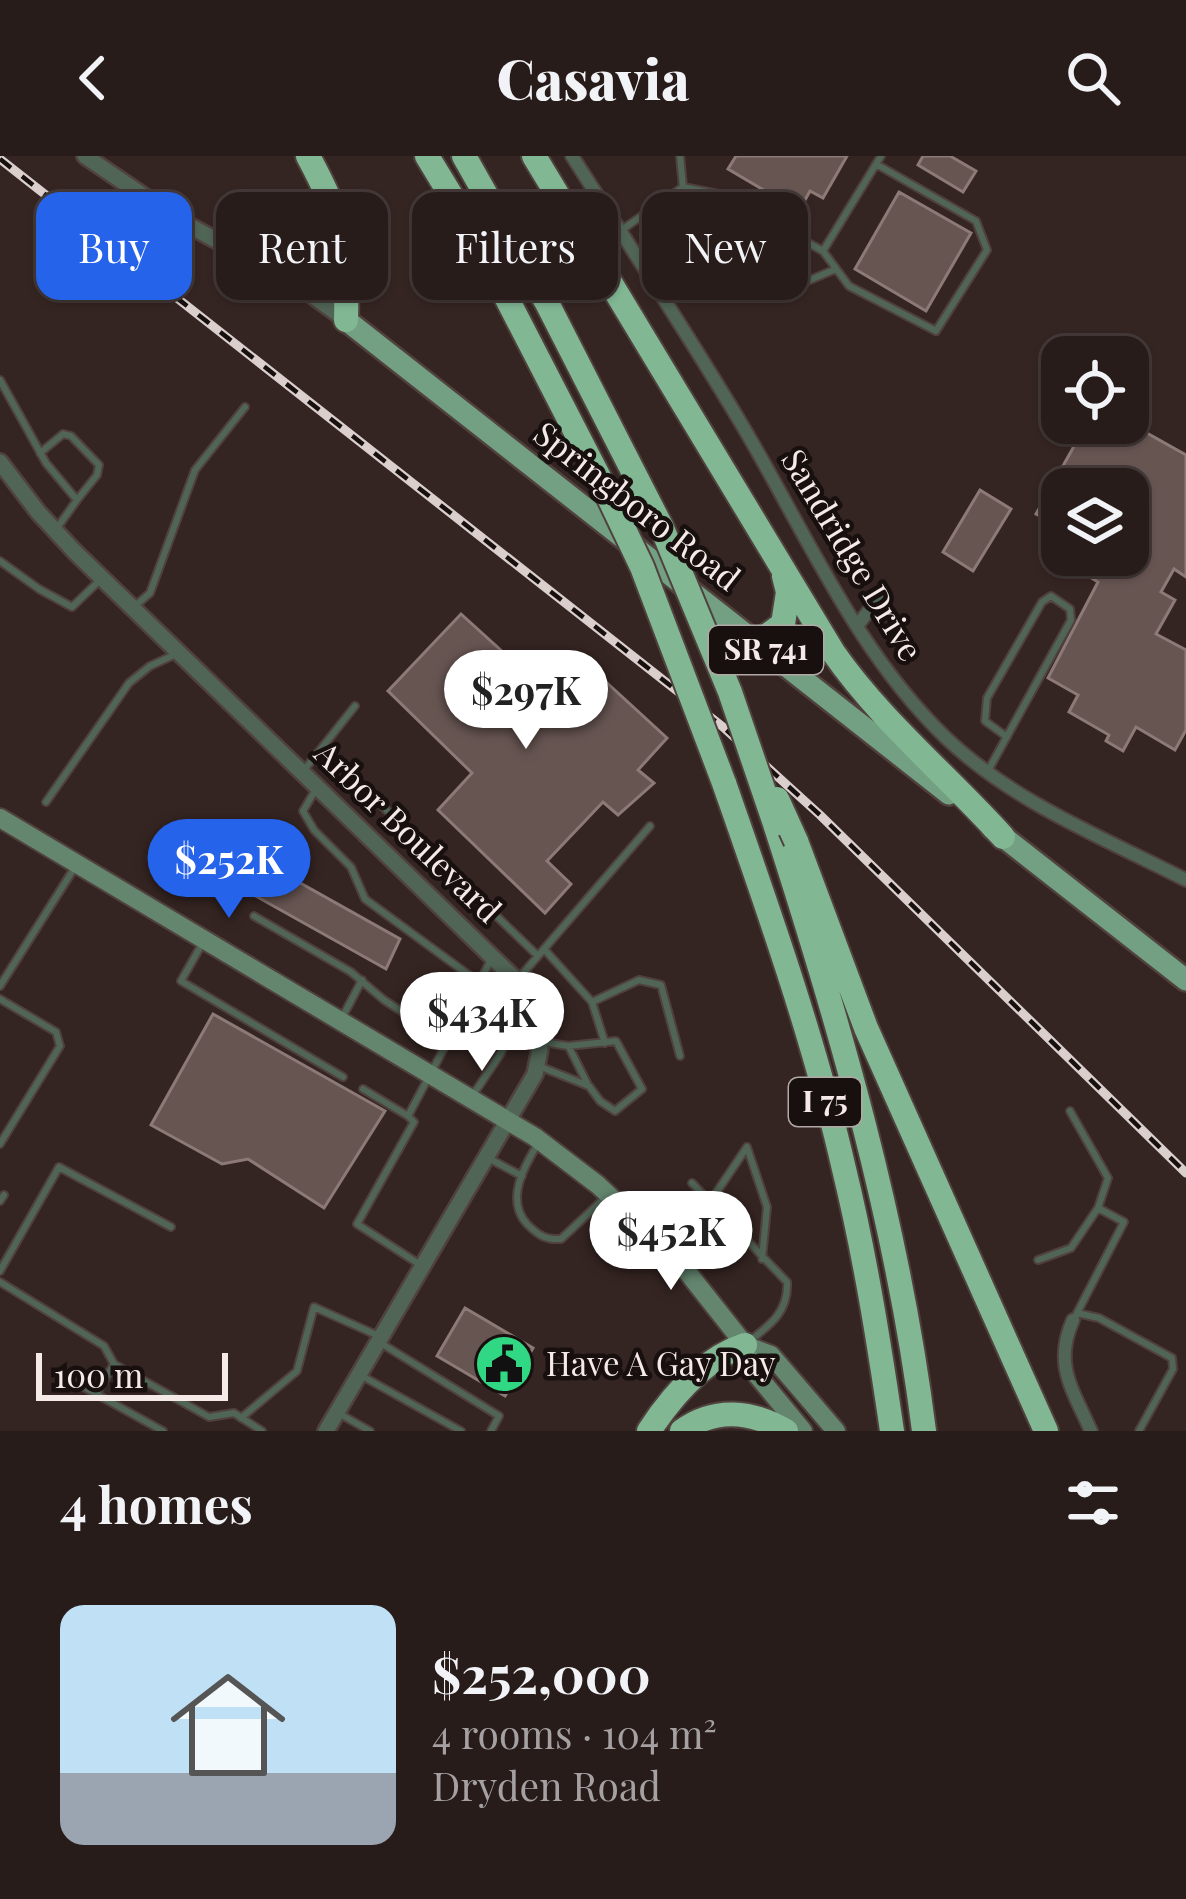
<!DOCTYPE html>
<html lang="en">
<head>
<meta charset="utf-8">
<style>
	body { margin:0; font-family:"Playfair Display",serif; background:#302523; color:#f1f3f6; height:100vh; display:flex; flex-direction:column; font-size:45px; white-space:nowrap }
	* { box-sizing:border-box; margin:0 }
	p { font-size:39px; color:#a5a1a2 }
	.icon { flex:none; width:66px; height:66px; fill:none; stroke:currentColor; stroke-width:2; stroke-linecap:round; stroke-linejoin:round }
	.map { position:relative; height:1275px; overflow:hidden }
	.panel { display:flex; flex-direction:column; background:#281c1a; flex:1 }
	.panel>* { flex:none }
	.guide { position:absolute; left:36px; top:36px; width:1116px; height:108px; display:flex; gap:24px }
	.fabs { position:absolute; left:1041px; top:180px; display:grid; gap:24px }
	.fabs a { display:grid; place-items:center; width:108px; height:108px; border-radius:24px; background:#281c1a; box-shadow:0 3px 9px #0004,0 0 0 3px #443a39; font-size:60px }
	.scale { position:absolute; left:36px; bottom:30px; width:192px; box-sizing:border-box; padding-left:12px; border:6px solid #f5eae8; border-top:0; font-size:33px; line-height:42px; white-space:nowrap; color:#f5eae8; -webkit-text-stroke:9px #17100f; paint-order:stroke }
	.price { position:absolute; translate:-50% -102px; padding:0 27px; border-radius:42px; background:#fff; color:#222; font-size:39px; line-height:78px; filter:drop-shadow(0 3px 6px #0008) }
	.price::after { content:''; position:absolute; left:50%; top:72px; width:36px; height:27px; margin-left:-18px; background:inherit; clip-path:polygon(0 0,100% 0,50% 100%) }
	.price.selected { background:#2563eb; color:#fff }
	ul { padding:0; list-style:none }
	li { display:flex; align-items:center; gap:36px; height:300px; padding:0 60px }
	li span { display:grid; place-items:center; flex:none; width:336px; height:240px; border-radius:24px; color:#555 }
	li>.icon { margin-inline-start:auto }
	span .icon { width:144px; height:144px; fill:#fffc; stroke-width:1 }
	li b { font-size:51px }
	h2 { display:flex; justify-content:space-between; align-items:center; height:144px; padding:0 60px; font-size:51px }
	.pill { padding:0 42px; border-radius:24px; background:#281c1a; box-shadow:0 3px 9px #0004,0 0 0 3px #443a39; font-size:42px; line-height:108px }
	.pill.selected { background:#2563eb; color:#fff }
	header { display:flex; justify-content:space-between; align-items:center; height:156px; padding:0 60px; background:#281c1a; font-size:54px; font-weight:800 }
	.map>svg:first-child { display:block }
	.building { fill:#675552; stroke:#8d7a76; stroke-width:3 }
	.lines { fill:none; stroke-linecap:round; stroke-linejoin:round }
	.service-casing { stroke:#50413e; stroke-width:10 }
	.minor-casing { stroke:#50413e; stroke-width:16 }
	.tertiary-casing { stroke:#50413e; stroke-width:20 }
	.secondary-casing { stroke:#50413e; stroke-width:22 }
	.primary-casing { stroke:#50413e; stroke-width:26 }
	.motorway-casing { stroke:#50413e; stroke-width:28 }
	.service { stroke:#506556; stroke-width:6 }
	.minor { stroke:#506556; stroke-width:12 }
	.tertiary { stroke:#506556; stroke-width:15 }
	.secondary { stroke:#64866f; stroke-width:18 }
	.primary { stroke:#73a082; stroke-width:21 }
	.motorway { stroke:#81b793; stroke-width:24 }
	.rail-casing { stroke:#dacfcd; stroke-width:9 }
	.rail { stroke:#17100f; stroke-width:4.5; stroke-dasharray:14; stroke-linecap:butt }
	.motorway-bridge-casing { stroke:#50413e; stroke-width:28; stroke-linecap:butt }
	.motorway-bridge { stroke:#81b793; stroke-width:24 }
	.labels { text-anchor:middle; stroke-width:9; stroke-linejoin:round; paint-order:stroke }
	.shield { fill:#17100f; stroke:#b2a9a7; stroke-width:3 }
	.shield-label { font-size:30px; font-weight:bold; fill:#f5eae8 }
	.street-label { font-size:33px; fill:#f5eae8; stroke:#17100f }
	.poi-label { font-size:33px; fill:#f5eae8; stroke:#17100f; text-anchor:start }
</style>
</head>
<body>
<header><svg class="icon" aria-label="back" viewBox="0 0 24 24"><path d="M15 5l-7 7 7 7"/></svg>Casavia<svg class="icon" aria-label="search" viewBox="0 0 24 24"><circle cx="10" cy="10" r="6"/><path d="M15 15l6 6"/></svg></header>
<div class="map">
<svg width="1186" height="1275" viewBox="0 0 1186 1275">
	<rect width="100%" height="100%" fill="#352522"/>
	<path class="building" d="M736 0H847L823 42 810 35 799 55 728 13Z
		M923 0H950L976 15 963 36 918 9Z
		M899 36 971 77 926 155 855 113Z
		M1087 267H1129L1186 299V421L1174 413 1161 436 1175 444 1156 478 1186 494V574L1175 594 1136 571 1123 595 1106 585 1109 579 1069 556 1078 539 1048 522 1098 426 1078 414 1087 399H1128V333H1062V373L1036 358Z
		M980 334 1011 353 973 415 943 396Z
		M461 458 547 536 581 503 667 582 638 614 654 627 618 659 603 646 547 705 571 728 545 757 438 654 472 617 388 535Z
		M270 710 400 783 386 813 252 738Z
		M213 858 385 955 324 1052 248 1003 222 1008 151 969Z
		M465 1152 533 1192 505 1240 437 1200Z"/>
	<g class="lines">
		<defs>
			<path id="service" d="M680 0 683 31
				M704 35 706 68 717 80 805 126 836 113
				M623 73 683 31 718 38 823 95 881 0
				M823 95 849 130 936 175 987 94 976 65 876 8
				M0 224 46 307 77 344 57 372
				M40 297 63 278 71 280 99 309 97 319 77 344
				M0 405 39 433 72 451 99 425
				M135 450 150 437 195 314 245 251
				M322 592 538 800
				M305 613 355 550
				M989 613 1071 464 1070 453 1051 440 1042 446 987 542 985 565 1007 581
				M316 633 303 655 314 674 351 711 365 743 477 825
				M46 646 129 527 150 510 174 499
				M254 760 351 816 384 844 447 885
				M202 788 181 825 343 921
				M544 793 592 846 605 887
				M519 822 650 670
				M0 830 75 711
				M0 843 56 876 60 890 0 988
				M592 846 639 824 661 829 680 900
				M343 860 362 824
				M569 891 587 927
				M541 911 589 930 600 945 615 955 642 933 616 885 568 890 544 886
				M363 933 408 960
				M471 942 501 897 515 866 530 855
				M1070 955 1108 1022 1098 1052
				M539 986C524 1010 505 1044 527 1068 538 1079 545 1084 561 1083L606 1041
				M488 1002 522 1020
				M692 1027 787 1126C789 1156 769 1170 747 1187
				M0 1045 4 1039
				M710 1046 747 991 767 1051 762 1103
				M1038 1104 1071 1092 1098 1052 1124 1066 1075 1161
				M419 1108 357 1068 414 966 408 960 491 804
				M0 1115 59 1011 171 1071
				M0 1126 104 1190 114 1208
				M1077 1157 1099 1162 1172 1202 1173 1213 1139 1275
				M379 1186 499 1260 491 1275
				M62 1219 163 1275
				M362 1220 461 1275
				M96 1238 114 1208 209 1261 234 1257 262 1275
				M340 1258 370 1275
				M241 1262 297 1215 314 1151 381 1181"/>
			<path id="minor" d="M572 0C629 89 688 178 742 269 805 375 855 494 945 581 1014 647 1102 681 1186 724
				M857 470 880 440
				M1073 1164C1053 1209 1073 1234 1091 1275"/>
			<path id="tertiary" d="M85 0 179 64 298 129 346 164
				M0 306 38 356 74 395 514 822 536 863 540 893 535 918 326 1275"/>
			<path id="secondary" d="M0 662 535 981 598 1029 677 1103 745 1189 752 1213 803 1275
				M745 1189 771 1199 836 1275"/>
			<path id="primary" d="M346 164 949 638
				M992 672 1186 824"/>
			<path id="motorway" d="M308 0C343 65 348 90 346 164
				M427 0 469 69 602 327
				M464 0 547 147 662 372
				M534 0 833 496C881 565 946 618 1003 681
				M263 107C303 113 329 125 343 78
				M757 487 783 468 788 436 784 420
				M724 627C768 753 814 882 844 1013 865 1099 879 1187 892 1275
				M775 668C839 866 898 1068 924 1275
				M796 685 866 872 1046 1275
				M649 1275C672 1240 705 1202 745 1189
				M682 1275C715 1251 752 1255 786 1275"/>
		</defs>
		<use href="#service" class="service-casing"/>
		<use href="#minor" class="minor-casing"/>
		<use href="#tertiary" class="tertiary-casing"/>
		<use href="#secondary" class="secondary-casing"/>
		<use href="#primary" class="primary-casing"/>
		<use href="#motorway" class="motorway-casing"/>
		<use href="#service" class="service"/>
		<use href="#minor" class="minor"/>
		<use href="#tertiary" class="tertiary"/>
		<use href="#secondary" class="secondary"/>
		<use href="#primary" class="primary"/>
		<use href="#motorway" class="motorway"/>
		<defs>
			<path id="rail" d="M0 3 723 571 820 659 1186 1017"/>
		</defs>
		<use href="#rail" class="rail-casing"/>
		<use href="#rail" class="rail"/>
		<defs>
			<path id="motorway-bridge" d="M602 327 642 411 724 627
				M662 372 730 536 775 668
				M777 643 796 685"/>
		</defs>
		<use href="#motorway-bridge" class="motorway-bridge-casing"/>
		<use href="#motorway-bridge" class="motorway-bridge"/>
	</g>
	<defs>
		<symbol id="civic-disc" viewBox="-11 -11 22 22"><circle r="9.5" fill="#30d883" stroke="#17100f"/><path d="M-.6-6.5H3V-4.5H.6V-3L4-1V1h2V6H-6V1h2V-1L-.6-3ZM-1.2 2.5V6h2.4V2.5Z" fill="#111"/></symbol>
	</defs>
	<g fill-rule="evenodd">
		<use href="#civic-disc" x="471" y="1175" width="66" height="66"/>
	</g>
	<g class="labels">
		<g class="shield">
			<rect x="709" y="470" width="114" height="48" rx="9"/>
			<rect x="789" y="922" width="72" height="48" rx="9"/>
		</g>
		<g class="shield-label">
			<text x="766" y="504">SR 741</text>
			<text x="825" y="956">I 75</text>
		</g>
		<g class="street-label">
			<text transform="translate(637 350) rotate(38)" y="12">Springboro Road</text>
			<text transform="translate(852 399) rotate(59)" y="12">Sandridge Drive</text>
			<text transform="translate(408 676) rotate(44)" y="12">Arbor Boulevard</text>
		</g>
		<g class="poi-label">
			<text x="546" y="1220">Have A Gay Day</text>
		</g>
	</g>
</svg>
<div class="fabs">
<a><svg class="icon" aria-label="locate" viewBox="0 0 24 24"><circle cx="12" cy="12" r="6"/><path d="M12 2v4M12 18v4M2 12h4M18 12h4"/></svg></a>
<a><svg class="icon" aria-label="layers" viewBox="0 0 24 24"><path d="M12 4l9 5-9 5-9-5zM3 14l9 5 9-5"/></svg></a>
</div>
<div class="scale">100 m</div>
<b class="price" style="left:526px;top:596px">$297K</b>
<b class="price selected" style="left:229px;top:765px">$252K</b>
<b class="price" style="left:482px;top:918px">$434K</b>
<b class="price" style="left:671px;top:1137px">$452K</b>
<div class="guide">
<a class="pill selected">Buy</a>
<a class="pill">Rent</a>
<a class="pill">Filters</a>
<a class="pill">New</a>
</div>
</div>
<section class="panel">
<h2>4 homes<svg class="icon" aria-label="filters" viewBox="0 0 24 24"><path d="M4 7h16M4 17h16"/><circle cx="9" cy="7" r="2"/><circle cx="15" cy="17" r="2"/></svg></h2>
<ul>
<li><span style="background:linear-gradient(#bfe0f5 70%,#9aa5b1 0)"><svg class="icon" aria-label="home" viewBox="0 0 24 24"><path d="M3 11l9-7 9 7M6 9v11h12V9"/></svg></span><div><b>$252,000</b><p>4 rooms · 104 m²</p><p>Dryden Road</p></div></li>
</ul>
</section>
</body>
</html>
